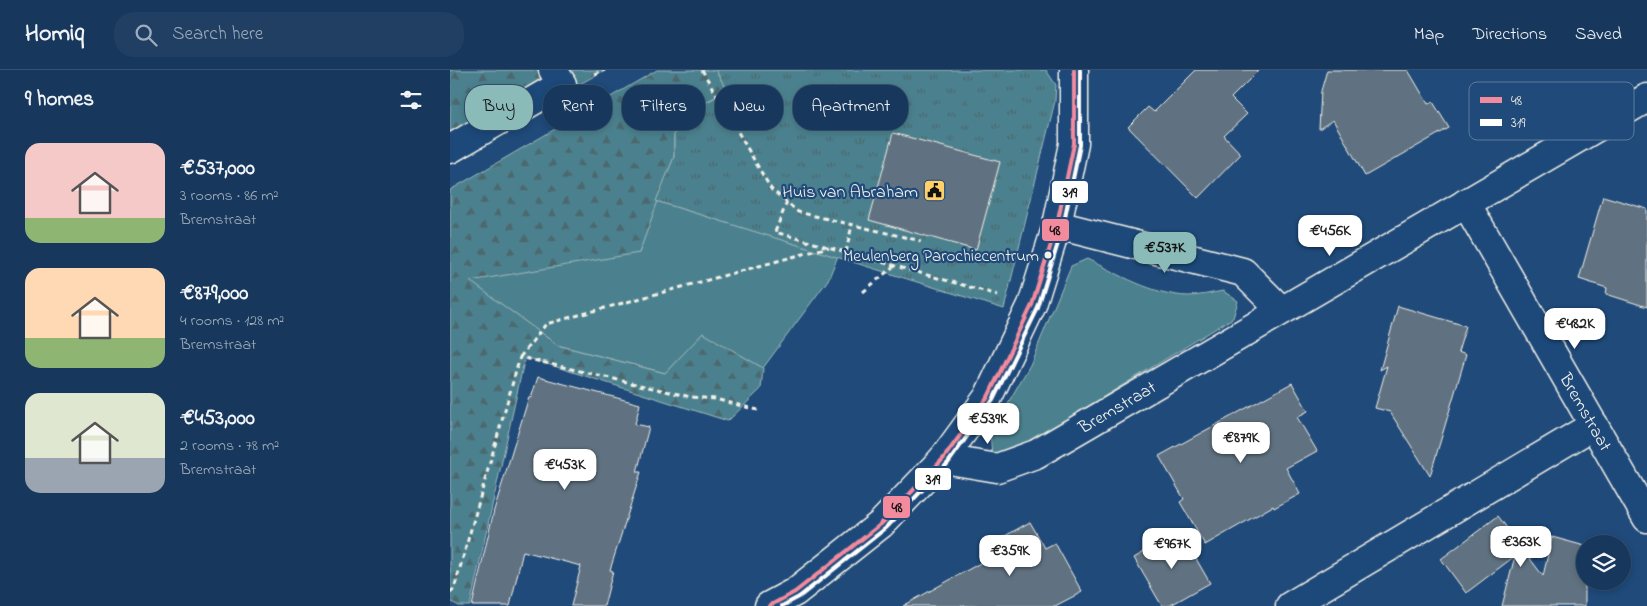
<!DOCTYPE html>
<html lang="en">
<head>
<meta charset="utf-8">
<style>
	body { margin:0; font-family:"Indie Flower",sans-serif; background:#203f62; color:#f1f3f6; height:100vh; display:flex; flex-direction:column; font-size:19px; white-space:nowrap }
	* { box-sizing:border-box; margin:0 }
	p { font-size:16px; color:#9eacbb }
	.icon { flex:none; width:28px; height:28px; fill:none; stroke:currentColor; stroke-width:2; stroke-linecap:round; stroke-linejoin:round }
	.map { position:relative; flex:1; overflow:hidden }
	.side { display:flex; flex-direction:column; background:#17385c; width:450px }
	.side>* { flex:none }
	.guide { position:absolute; left:15px; top:15px; width:475px; height:45px; display:flex; gap:10px }
	.tools { position:absolute; left:1126px; top:465px; display:grid; gap:10px }
	.tools a { display:grid; place-items:center; width:55px; height:55px; border-radius:50%; background:#17385c; box-shadow:0 2px 8px #0003,0 0 0 1px #365272; font-size:25px }
	.price { position:absolute; translate:-50% -42px; padding:0 11px; border-radius:10px; background:#fff; color:#222; font-size:16px; line-height:32px; filter:drop-shadow(0 1px 2px #0008) }
	.price::after { content:''; position:absolute; left:50%; top:30px; width:15px; height:11px; margin-left:-8px; background:inherit; clip-path:polygon(0 0,100% 0,50% 100%) }
	.price.active { background:#8bbbb9; color:#111 }
	ul { padding:0; list-style:none }
	li { display:flex; align-items:center; gap:15px; height:125px; padding:0 25px }
	li span { display:grid; place-items:center; flex:none; width:140px; height:100px; border-radius:15px; color:#555 }
	li>.icon { margin-inline-start:auto }
	span .icon { width:60px; height:60px; fill:#fffc; stroke-width:1 }
	li b { font-size:21px }
	h2 { display:flex; justify-content:space-between; align-items:center; height:60px; padding:0 25px; font-size:21px }
	.pill { padding:0 18px; border-radius:20px; background:#17385c; box-shadow:0 2px 8px #0003,0 0 0 1px #365272; font-size:18px; line-height:45px }
	.pill.active { background:#8bbbb9; color:#111 }
	header { display:flex; align-items:center; gap:30px; box-sizing:border-box; height:70px; padding:0 25px; background:#17385c; border-bottom:1px solid #365272 }
	header strong { font-size:24px }
	nav { display:flex; gap:28px; margin-inline-start:auto; font-size:18px }
	.search { width:350px; height:45px; background:#203f62; display:flex; align-items:center; gap:12px; box-sizing:border-box; padding:0 18px; border-radius:20px; color:#9eacbb; font-size:19px }
	main { display:flex; flex:1; min-height:0 }
	.map>svg:first-child { display:block }
	.green { fill:#4c818e; stroke:#a0b9bb }
	.forest { fill:url(#forest-firs); stroke:#a0b9bb }
	.park { fill:url(#park-tufts); stroke:#a0b9bb }
	.building { fill:#617281; stroke:#f4f1e8 }
	.lines { fill:none; stroke-linecap:round; stroke-linejoin:round }
	.minor-casing { stroke:#f4f1e8; stroke-width:31 }
	.path { stroke:#f4f1e8; stroke-width:3; stroke-dasharray:5 4; stroke-linecap:butt }
	.minor { stroke:#1f4a7a; stroke-width:28 }
	.bus-1-casing { stroke:#1f4a7a; stroke-width:8 }
	.bus-2-casing { stroke:#1f4a7a; stroke-width:8 }
	.bus-1 { stroke:#f38b9e; stroke-width:4 }
	.bus-2 { stroke:#fff; stroke-width:4 }
	.bus-dot { fill:#f4f1e8; stroke:#1f4a7a; stroke-width:2 }
	.labels { text-anchor:middle; stroke-width:4.5; stroke-linejoin:round; paint-order:stroke }
	.bus-label { font-size:17px; fill:#f4f1e8; stroke:#1f4a7a; text-anchor:end }
	.poi-label { font-size:18px; fill:#f4f1e8; stroke:#1f4a7a; text-anchor:end }
	.street-label { font-size:18px; fill:#f4f1e8; stroke:#1f4a7a }
	.key { fill:#1f4a7a; stroke:#5f7c9b; stroke-width:1 }
	.key-label { font-size:14px; fill:#f4f1e8 }
	.line-badge { stroke:#1f4a7a; stroke-width:2 }
	.pale-badge-label { font-size:14px; text-anchor:middle; font-weight:bold; fill:#111 }
</style>
</head>
<body>
<header>
<strong>Homiq</strong>
<div class="search"><svg class="icon" aria-label="search" viewBox="0 0 24 24"><circle cx="10" cy="10" r="6"/><path d="M15 15l6 6"/></svg>Search here</div>
<nav><a>Map</a><a>Directions</a><a>Saved</a></nav>
</header>
<main>
<section class="side">
<h2>9 homes<svg class="icon" aria-label="filters" viewBox="0 0 24 24"><path d="M4 7h16M4 17h16"/><circle cx="9" cy="7" r="2"/><circle cx="15" cy="17" r="2"/></svg></h2>
<ul>
<li><span style="background:linear-gradient(#f6c9c9 75%,#8fb573 0)"><svg class="icon" aria-label="home" viewBox="0 0 24 24"><path d="M3 11l9-7 9 7M6 9v11h12V9"/></svg></span><div><b>€537,000</b><p>3 rooms · 86 m²</p><p>Bremstraat</p></div></li>
<li><span style="background:linear-gradient(#ffd9b3 70%,#8fb573 0)"><svg class="icon" aria-label="home" viewBox="0 0 24 24"><path d="M3 11l9-7 9 7M6 9v11h12V9"/></svg></span><div><b>€879,000</b><p>4 rooms · 128 m²</p><p>Bremstraat</p></div></li>
<li><span style="background:linear-gradient(#dfe7d0 65%,#9aa5b1 0)"><svg class="icon" aria-label="home" viewBox="0 0 24 24"><path d="M3 11l9-7 9 7M6 9v11h12V9"/></svg></span><div><b>€453,000</b><p>2 rooms · 78 m²</p><p>Bremstraat</p></div></li>
</ul>
</section>
<div class="map">
<svg width="1197" height="536" viewBox="0 0 1197 536">
	<defs>
		<pattern id="forest-firs" width="22" height="20" patternUnits="userSpaceOnUse" patternTransform="scale(1.25)"><rect width="22" height="20" fill="#4c818e"/><path d="M5 1l3.5 6h-7zM16 11l3.5 6h-7z" fill="#4b676e"/></pattern>
		<pattern id="park-tufts" width="24" height="20" patternUnits="userSpaceOnUse" patternTransform="scale(1.25)"><rect width="24" height="20" fill="#4c818e"/><path d="M3 7l-1-3M5 7V3M7 7l1-3M15 17l-1-3M17 17v-4M19 17l1-3" fill="none" stroke="#4b676e"/></pattern>
	</defs>
	<rect width="100%" height="100%" fill="#1f4a7a"/>
	<filter id="ink" filterUnits="userSpaceOnUse"><feTurbulence type="fractalNoise" baseFrequency=".02" numOctaves="2"/><feDisplacementMap in="SourceGraphic" scale="10" xChannelSelector="R" yChannelSelector="G"/><feConvolveMatrix kernelMatrix="1 2 1 2 8 2 1 2 1" color-interpolation-filters="sRGB"/></filter>
	<g filter="url(#ink)">
		<path class="green" d="M206 131 312 163 379 177 388 186 378 210 313 298 253 264 215 303 107 275 19 211 120 183H189Z
			M637 189C668 204 703 225 738 226 749 226 762 223 773 221L788 231 783 248 563 382 542 384 540 364 580 295 621 196Z"/>
		<path class="forest" d="M0 0H155L0 87Z
			M207 0H266L277 21 247 36 228 48 224 65V87L189 183 20 211 107 275 215 303 253 263 313 298 311 319 278 351 75 287 20 536H9L0 531V120Z"/>
		<path class="park" d="M266 0H596L606 15 605 31 554 239 206 131 224 87V65L228 48 277 21Z"/>
		<path class="building" d="M746 0H809L781 28 797 44 774 66 791 84 748 128 678 57 698 37 704 42Z
			M877 0H958L978 34 983 32 999 58 915 106 883 50 869 59 871 21Z
			M443 63 550 92 526 180 419 150Z
			M1153 126 1197 139V237L1156 224 1157 218 1129 209Z
			M948 236 1016 256 1008 282 1016 285 980 406 940 342 925 338 937 296 930 300Z
			M88 307 190 334 185 354 199 357 187 402H191L160 500 163 501 154 536H121L131 496 73 481 60 536H22L44 440 79 327 81 328Z
			M842 313 858 341 847 347 867 381 836 398 850 424 824 438 823 436 755 475 730 432 734 429 709 386Z
			M1048 446 1093 506 1102 467 1135 476V536H1052L1065 486 1016 523 991 489Z
			M580 452 595 478 605 473 632 522 605 536H453L541 487 535 477Z
			M730 461 760 513 719 536H712L684 488Z"/>
		<g class="lines">
			<defs>
				<g id="minor">
					<path d="M0 79 112 14 103 0"/>
					<path id="s1" d="M1016 133 1197 448"/>
					<path d="M607 155 793 202 831 240"/>
					<path id="s2" d="M493 389 547 398 586 384 1197 28"/>
					<path d="M319 536 345 522 431 454 493 389 538 327 582 235 607 155 624 74V0"/>
					<path d="M840 536 1144 355"/>
				</g>
			</defs>
			<use href="#minor" class="minor-casing"/>
			<path class="path" d="M252 0 321 119 348 142 471 171
				M144 4 155 0
				M337 132 325 162 548 225
				M396 182 402 155
				M413 222 444 196
				M70 287 96 254 379 177
				M0 522 4 519 70 287 241 327 265 329 308 340"/>
			<use href="#minor" class="minor"/>
			<defs>
				<path id="bus-1" d="M319 536 345 522 431 454 493 389 538 327 582 235 607 155 624 74V0"/>
				<path id="bus-2" d="M332 536 349 527 436 458 498 393 543 330 588 238 613 157 630 75V0"/>
			</defs>
			<use href="#bus-1" class="bus-1-casing"/>
			<use href="#bus-2" class="bus-2-casing"/>
			<use href="#bus-1" class="bus-1"/>
			<use href="#bus-2" class="bus-2"/>
		</g>
	</g>
	<defs>
		<symbol id="civic-square" viewBox="-11 -11 22 22"><rect x="-9" y="-9" width="18" height="18" rx="4" fill="#ffd166" stroke="#1f4a7a"/><path d="M-.6-6.5H3V-4.5H.6V-3L4-1V1h2V6H-6V1h2V-1L-.6-3ZM-1.2 2.5V6h2.4V2.5Z" fill="#111"/></symbol>
	</defs>
	<g fill-rule="evenodd">
		<use href="#civic-square" x="472" y="108" width="25" height="25"/>
	</g>
	<circle class="bus-dot" cx="598" cy="185" r="4.5"/>
	<g class="labels">
		<g class="bus-label">
			<text x="589" y="191">Meulenberg Parochiecentrum</text>
		</g>
		<g class="poi-label">
			<text x="468" y="127">Huis van Abraham</text>
		</g>
		<g class="street-label">
			<text dy="6" stroke="none"><textPath href="#s2" startOffset="190">Bremstraat</textPath></text>
			<text dy="6" stroke="none"><textPath href="#s1" startOffset="241">Bremstraat</textPath></text>
		</g>
	</g>
	<rect x="1019" y="12" width="165" height="58" rx="8" class="key"/>
	<rect x="1030" y="27" width="22" height="6" fill="#f38b9e"/>
	<rect x="1030" y="49" width="22" height="7" fill="#fff"/>
	<g class="key-label">
		<text x="1061" y="35">48</text>
		<text x="1061" y="57">319</text>
	</g>
	<g class="line-badge">
		<rect x="601" y="110" width="38" height="24" rx="5" fill="#fff"/>
		<rect x="591" y="148" width="29" height="24" rx="5" fill="#f38b9e"/>
		<rect x="464" y="397" width="38" height="24" rx="5" fill="#fff"/>
		<rect x="432" y="425" width="29" height="24" rx="5" fill="#f38b9e"/>
	</g>
	<g class="pale-badge-label">
		<text x="620" y="127">319</text>
		<text x="605" y="165">48</text>
		<text x="483" y="414">319</text>
		<text x="447" y="442">48</text>
	</g>
</svg>
<div class="tools">
<a><svg class="icon" aria-label="layers" viewBox="0 0 24 24"><path d="M12 4l9 5-9 5-9-5zM3 14l9 5 9-5"/></svg></a>
</div>
<b class="price" style="left:880px;top:187px">€456K</b>
<b class="price active" style="left:715px;top:204px">€537K</b>
<b class="price" style="left:1125px;top:280px">€482K</b>
<b class="price" style="left:538px;top:375px">€539K</b>
<b class="price" style="left:791px;top:394px">€879K</b>
<b class="price" style="left:115px;top:421px">€453K</b>
<b class="price" style="left:1071px;top:498px">€363K</b>
<b class="price" style="left:722px;top:500px">€967K</b>
<b class="price" style="left:560px;top:507px">€359K</b>
<div class="guide">
<a class="pill active">Buy</a>
<a class="pill">Rent</a>
<a class="pill">Filters</a>
<a class="pill">New</a>
<a class="pill">Apartment</a>
</div>
</div>
</main>
</body>
</html>
